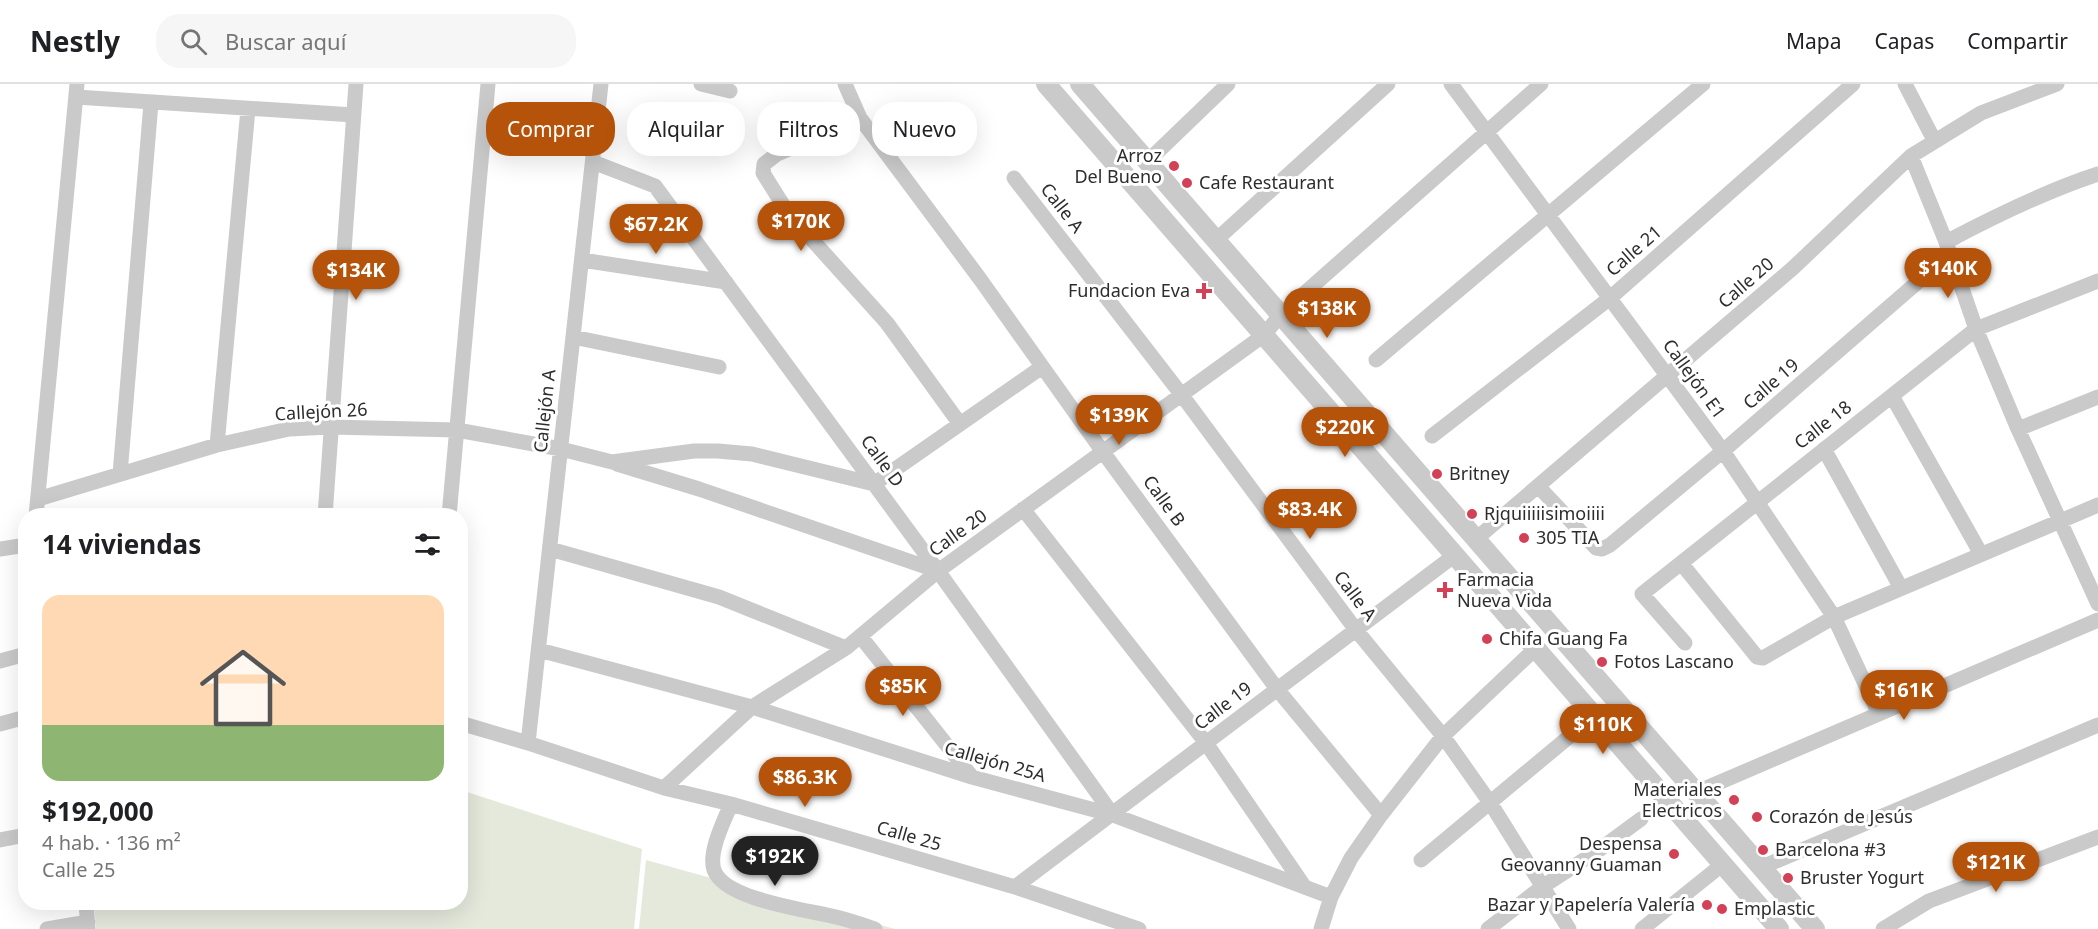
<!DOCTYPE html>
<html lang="es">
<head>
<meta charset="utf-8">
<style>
	body { margin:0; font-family:"Noto Sans",sans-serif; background:#f6f6f6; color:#202124; height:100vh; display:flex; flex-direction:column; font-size:22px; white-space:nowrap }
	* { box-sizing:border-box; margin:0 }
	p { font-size:20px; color:#757577 }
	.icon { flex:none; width:33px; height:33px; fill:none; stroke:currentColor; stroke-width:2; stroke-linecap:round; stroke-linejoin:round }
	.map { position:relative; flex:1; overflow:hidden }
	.sheet { position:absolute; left:18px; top:424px; width:450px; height:402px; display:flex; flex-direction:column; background:#fff; border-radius:24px; box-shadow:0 6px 24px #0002 }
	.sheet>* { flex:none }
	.hud { position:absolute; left:486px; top:18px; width:570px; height:54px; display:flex; gap:12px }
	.price { position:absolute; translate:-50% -51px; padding:0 14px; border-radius:21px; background:#b45309; color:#fff; font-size:20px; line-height:39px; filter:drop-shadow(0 2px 3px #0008) }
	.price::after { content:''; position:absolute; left:50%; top:36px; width:18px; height:14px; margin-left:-9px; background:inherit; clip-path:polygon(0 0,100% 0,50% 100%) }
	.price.on { background:#222; color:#fff }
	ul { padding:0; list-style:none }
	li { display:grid; align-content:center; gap:12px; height:318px; padding:0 24px }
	li span { display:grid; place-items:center; height:186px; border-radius:18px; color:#555 }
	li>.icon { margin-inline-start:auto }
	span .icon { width:108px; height:108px; fill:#fffc; stroke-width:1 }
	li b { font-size:26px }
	h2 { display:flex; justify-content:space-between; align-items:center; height:72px; padding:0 24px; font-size:26px }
	.chip { padding:0 21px; border-radius:24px; background:#fff; box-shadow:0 6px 24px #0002; font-size:21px; line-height:54px }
	.chip.on { background:#b45309; color:#fff }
	header { display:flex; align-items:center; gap:36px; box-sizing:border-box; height:84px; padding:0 30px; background:#fff; border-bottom:2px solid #e0e0e0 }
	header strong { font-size:28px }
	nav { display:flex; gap:33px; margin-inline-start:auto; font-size:21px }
	.search { width:420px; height:54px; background:#f6f6f6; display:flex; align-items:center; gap:15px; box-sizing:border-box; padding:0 21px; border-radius:24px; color:#757577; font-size:22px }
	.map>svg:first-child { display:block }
	.green { fill:#e4e9dc }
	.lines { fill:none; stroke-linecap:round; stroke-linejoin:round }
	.minor { stroke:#cacaca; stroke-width:15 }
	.tertiary { stroke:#cacaca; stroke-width:20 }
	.poi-dot { fill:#d24156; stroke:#fff; stroke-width:2 }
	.labels { text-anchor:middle; stroke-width:6; stroke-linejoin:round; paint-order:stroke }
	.poi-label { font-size:18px; fill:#2d2d2d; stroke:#fff; text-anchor:start }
	.street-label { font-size:18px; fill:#2d2d2d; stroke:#fff }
</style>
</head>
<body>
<header>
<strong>Nestly</strong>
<div class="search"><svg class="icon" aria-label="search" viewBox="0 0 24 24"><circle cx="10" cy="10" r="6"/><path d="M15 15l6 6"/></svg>Buscar aquí</div>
<nav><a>Mapa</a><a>Capas</a><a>Compartir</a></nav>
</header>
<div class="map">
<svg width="2098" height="845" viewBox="0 0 2098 845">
	<rect width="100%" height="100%" fill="#fff"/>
	<path class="green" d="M461 706 642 765 634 845H96L94 819H460Z
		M646 776 895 845H639Z"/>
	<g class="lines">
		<path class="minor" d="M701 0 730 7
			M845 0 860 34 980 195 1103 368 1277 605 1381 731
			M1451 0 1723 367 1834 533 1879 630
			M1905 0 1934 56
			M76 13 354 31
			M860 34 777 70 764 80 763 89 788 129 887 239 960 340
			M1911 72 1946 158 1976 245 2018 345 2098 520
			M1148 77 1228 0
			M593 78 655 102 938 487 1113 731
			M1014 94 1181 310 1356 546 1443 652 1491 720 1569 845
			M1216 156 1388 0
			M1946 158C1995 132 2046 107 2098 90
			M582 176 726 198
			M1290 222 1541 0
			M573 253 719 283
			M1376 276 1703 0
			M1892 312 1981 470
			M2018 345 2098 313
			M1432 352 1610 214 1853 0
			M217 361 248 25
			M1824 365 1901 504
			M617 380 699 405 938 487
			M120 390 151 19
			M1538 402 1596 464 1602 465 1610 461 1723 367 1950 170
			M38 415 217 361 289 345 330 343 457 346 561 365 612 378 694 367H718L752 370 874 400 1042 283
			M1023 425 1206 659 1304 802
			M36 432 77 0
			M325 432 356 0
			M449 432 488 0
			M1476 455 1793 184 1911 72 1981 29 2057 0
			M0 465 26 461
			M550 465 719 513 846 564
			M1681 479 1757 573 1763 574 1834 533 2098 421
			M861 553 972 693
			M1685 559 1642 510 1976 245 2098 197
			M539 566 752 623 972 693 1113 731 1331 813
			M0 577 26 570
			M460 639 528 659 664 704 731 720 1015 803 1139 845
			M0 640 26 633
			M528 659 601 0
			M664 704 752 623 846 564 938 487 1264 251 1281 230
			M1697 708 2098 536
			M731 720C724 737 708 768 714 786 725 817 811 826 840 834 852 837 863 841 875 845
			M0 756 26 751
			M1421 776 1594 632
			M1762 783 2098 641
			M1015 803 1455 471
			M86 819 88 845
			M47 845 88 838
			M1321 845 1331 813 1351 774 1381 731 1443 652 1536 564
			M1488 845 1542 803 1599 766 1641 735
			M1642 845 1723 780
			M1883 845 1929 817 2098 753"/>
		<path class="tertiary" d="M1046 0 1779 845
			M1080 0 1815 845"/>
	</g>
	<g class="poi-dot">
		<circle cx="1174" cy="82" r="6"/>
		<circle cx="1187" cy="99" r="6"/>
		<path d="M1201 198h6v6h6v6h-6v6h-6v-6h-6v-6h6z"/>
		<circle cx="1437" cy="390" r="6"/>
		<circle cx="1472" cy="430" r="6"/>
		<circle cx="1524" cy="454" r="6"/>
		<path d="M1442 497h6v6h6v6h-6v6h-6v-6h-6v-6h6z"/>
		<circle cx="1487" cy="555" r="6"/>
		<circle cx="1602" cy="578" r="6"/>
		<circle cx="1734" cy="716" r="6"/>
		<circle cx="1757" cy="733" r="6"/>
		<circle cx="1763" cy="766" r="6"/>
		<circle cx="1674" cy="770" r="6"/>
		<circle cx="1788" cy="794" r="6"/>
		<circle cx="1707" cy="821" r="6"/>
		<circle cx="1722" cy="825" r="6"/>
	</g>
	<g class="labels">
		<g class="poi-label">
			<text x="1162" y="78" text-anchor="end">Arroz<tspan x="1162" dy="21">Del Bueno</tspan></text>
			<text x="1199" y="105">Cafe Restaurant</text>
			<text x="1190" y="213" text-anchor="end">Fundacion Eva</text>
			<text x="1449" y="396">Britney</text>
			<text x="1484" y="436">Rjquiiiiisimoiiii</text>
			<text x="1536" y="460">305 TIA</text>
			<text x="1457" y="502">Farmacia<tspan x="1457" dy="21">Nueva Vida</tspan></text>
			<text x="1499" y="561">Chifa Guang Fa</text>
			<text x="1614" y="584">Fotos Lascano</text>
			<text x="1722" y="712" text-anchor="end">Materiales<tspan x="1722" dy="21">Electricos</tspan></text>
			<text x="1769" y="739">Corazón de Jesús</text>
			<text x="1662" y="766" text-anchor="end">Despensa<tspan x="1662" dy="21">Geovanny Guaman</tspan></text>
			<text x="1775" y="772">Barcelona #3</text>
			<text x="1800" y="800">Bruster Yogurt</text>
			<text x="1695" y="827" text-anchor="end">Bazar y Papelería Valería</text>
			<text x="1734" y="831">Emplastic</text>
		</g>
		<g class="street-label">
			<text transform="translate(1062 124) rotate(52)" y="6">Calle A</text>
			<text transform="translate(1634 167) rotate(-41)" y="6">Calle 21</text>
			<text transform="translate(1746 199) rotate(-41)" y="6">Calle 20</text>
			<text transform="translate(1694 295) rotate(54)" y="6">Callejón E1</text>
			<text transform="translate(1771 300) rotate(-41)" y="6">Calle 19</text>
			<text transform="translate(545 327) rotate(-84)" y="6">Callejón A</text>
			<text transform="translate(321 328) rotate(-3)" y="6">Callejón 26</text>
			<text transform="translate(1823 341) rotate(-38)" y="6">Calle 18</text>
			<text transform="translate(882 377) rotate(54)" y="6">Calle D</text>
			<text transform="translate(1164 417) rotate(54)" y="6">Calle B</text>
			<text transform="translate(958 449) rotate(-36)" y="6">Calle 20</text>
			<text transform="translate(1355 512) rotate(53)" y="6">Calle A</text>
			<text transform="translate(1223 622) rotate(-37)" y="6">Calle 19</text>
			<text transform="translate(995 678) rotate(16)" y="6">Callejón 25A</text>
			<text transform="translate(909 752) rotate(16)" y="6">Calle 25</text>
		</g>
	</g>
</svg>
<b class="price" style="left:801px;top:168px">$170K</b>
<b class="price" style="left:656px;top:171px">$67.2K</b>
<b class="price" style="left:1948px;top:215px">$140K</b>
<b class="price" style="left:356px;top:217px">$134K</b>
<b class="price" style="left:1327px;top:255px">$138K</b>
<b class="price" style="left:1119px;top:362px">$139K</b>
<b class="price" style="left:1345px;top:374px">$220K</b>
<b class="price" style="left:1310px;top:456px">$83.4K</b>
<b class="price" style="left:903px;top:633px">$85K</b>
<b class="price" style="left:1904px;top:637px">$161K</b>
<b class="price" style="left:1603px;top:671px">$110K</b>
<b class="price" style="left:805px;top:724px">$86.3K</b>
<b class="price on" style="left:775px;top:803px">$192K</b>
<b class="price" style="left:1996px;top:809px">$121K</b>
<div class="hud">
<a class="chip on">Comprar</a>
<a class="chip">Alquilar</a>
<a class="chip">Filtros</a>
<a class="chip">Nuevo</a>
</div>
<section class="sheet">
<h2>14 viviendas<svg class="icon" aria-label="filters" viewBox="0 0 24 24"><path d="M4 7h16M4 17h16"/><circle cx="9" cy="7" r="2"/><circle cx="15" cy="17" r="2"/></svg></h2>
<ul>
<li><span style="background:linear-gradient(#ffd9b3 70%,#8fb573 0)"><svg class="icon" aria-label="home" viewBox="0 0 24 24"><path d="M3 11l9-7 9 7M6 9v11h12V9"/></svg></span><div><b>$192,000</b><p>4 hab. · 136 m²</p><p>Calle 25</p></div></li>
</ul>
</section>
</div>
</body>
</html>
